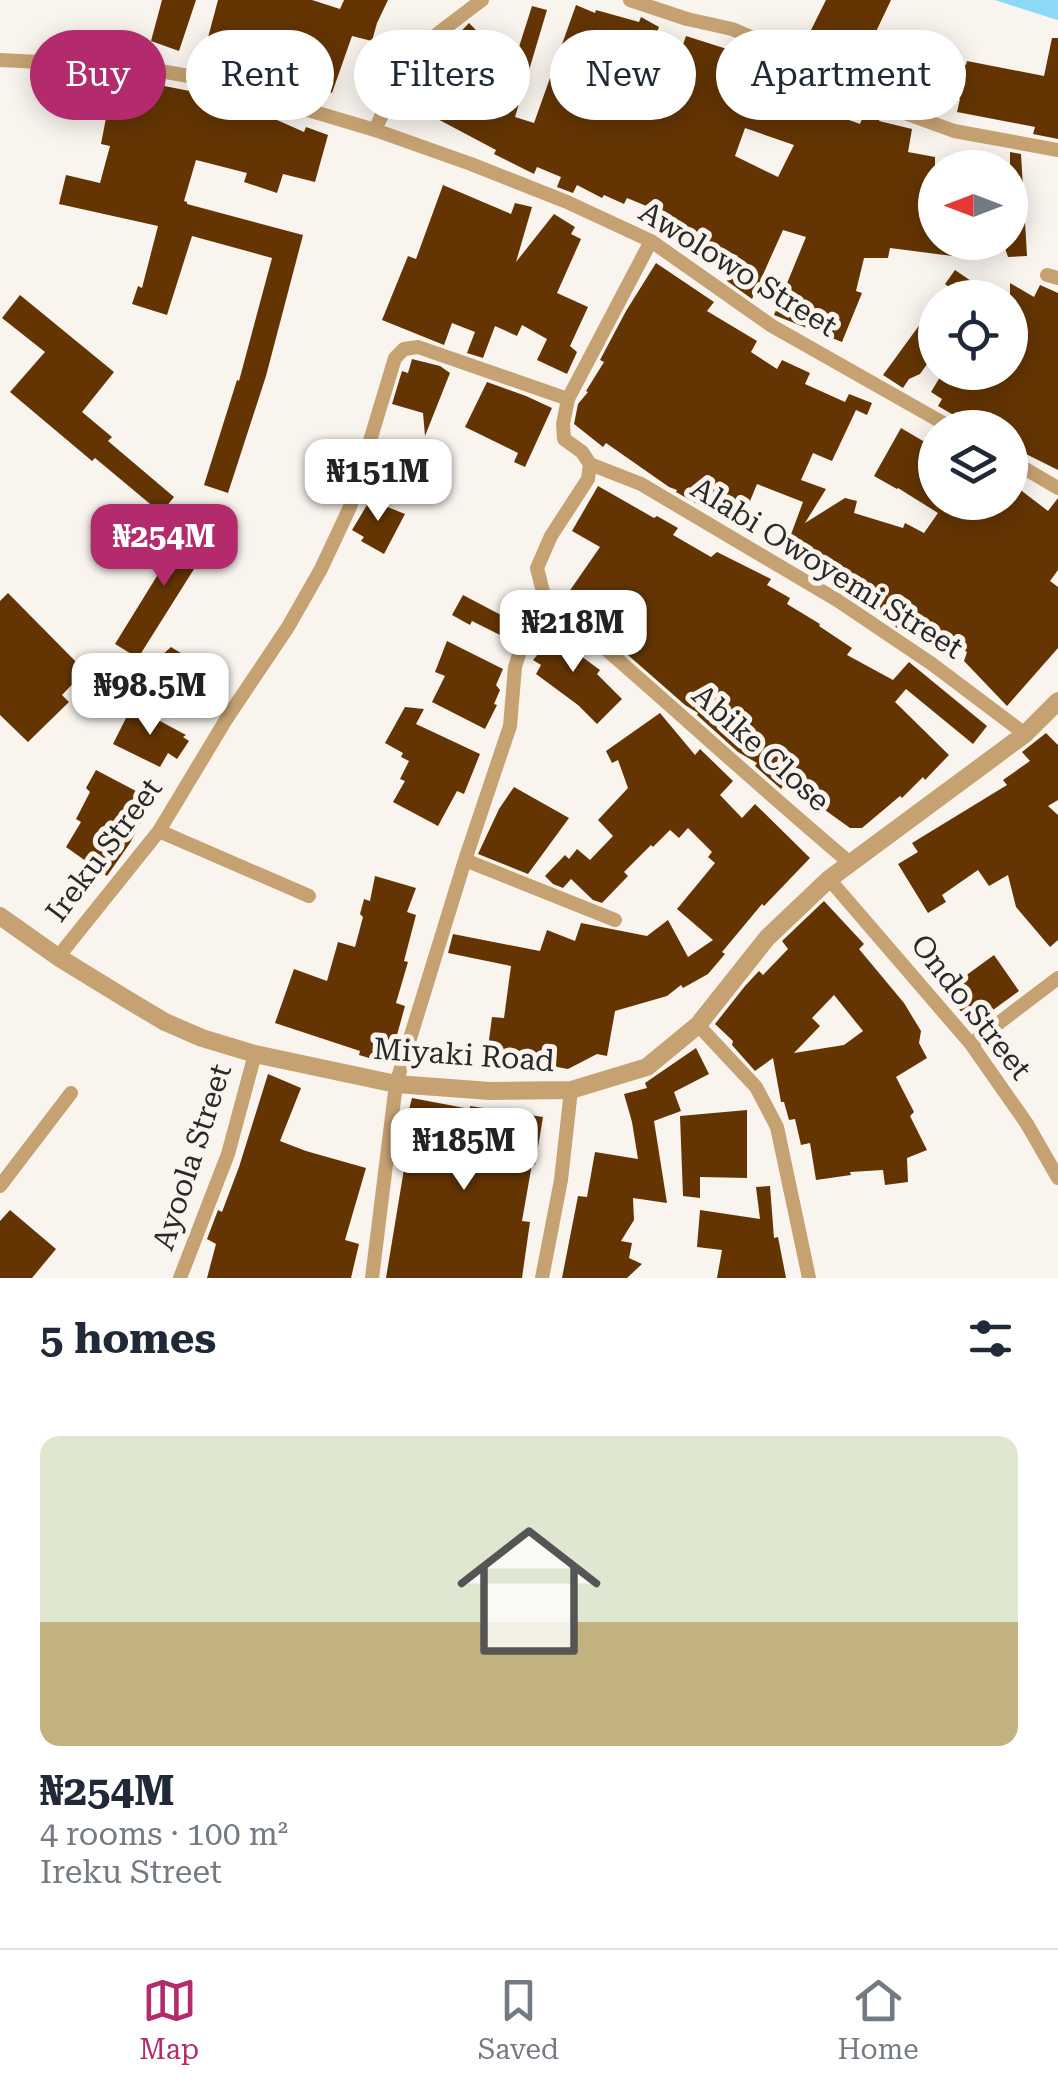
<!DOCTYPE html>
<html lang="en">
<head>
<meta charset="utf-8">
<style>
	body { margin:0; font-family:"Roboto Serif",serif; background:#f2f2f3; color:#1f2937; height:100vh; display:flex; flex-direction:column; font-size:38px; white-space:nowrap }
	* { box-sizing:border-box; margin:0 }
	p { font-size:32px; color:#747a83 }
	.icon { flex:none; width:55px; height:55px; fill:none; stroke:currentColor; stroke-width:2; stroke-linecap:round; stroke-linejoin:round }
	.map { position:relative; height:1278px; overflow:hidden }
	.side { display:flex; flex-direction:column; background:#fff; flex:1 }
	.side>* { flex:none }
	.banner { position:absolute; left:30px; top:30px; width:1000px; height:90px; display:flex; gap:20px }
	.needle { width:65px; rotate:270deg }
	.controls { position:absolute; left:918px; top:150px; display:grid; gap:20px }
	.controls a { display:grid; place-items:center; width:110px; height:110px; border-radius:50%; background:#fff; box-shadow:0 5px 25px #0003; font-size:50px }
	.price { position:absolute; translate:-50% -85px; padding:0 22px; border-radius:20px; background:#fff; color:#222; font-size:32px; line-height:65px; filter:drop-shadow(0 2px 5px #0008) }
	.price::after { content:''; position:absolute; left:50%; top:60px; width:30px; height:22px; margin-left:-15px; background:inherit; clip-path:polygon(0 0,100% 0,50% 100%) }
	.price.on { background:#b32b6d; color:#fff }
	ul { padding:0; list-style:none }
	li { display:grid; align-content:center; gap:20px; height:530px; padding:0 40px }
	li span { display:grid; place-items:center; height:310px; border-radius:20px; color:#555 }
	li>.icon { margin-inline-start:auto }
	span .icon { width:180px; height:180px; fill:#fffc; stroke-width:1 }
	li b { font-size:42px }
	h2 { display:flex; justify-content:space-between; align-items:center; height:120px; padding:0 40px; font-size:42px }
	.tag { padding:0 35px; border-radius:45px; background:#fff; box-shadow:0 5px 25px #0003; font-size:35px; line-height:90px }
	.tag.on { background:#b32b6d; color:#fff }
	.menu { display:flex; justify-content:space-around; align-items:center; height:140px; border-top:2px solid #e0e1e3; background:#fff; font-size:28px; color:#747a83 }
	.menu a { display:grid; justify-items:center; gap:5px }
	.menu .on { color:#b32b6d }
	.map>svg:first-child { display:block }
	.water { fill:#8ad9f6 }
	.building { fill:#643503; fill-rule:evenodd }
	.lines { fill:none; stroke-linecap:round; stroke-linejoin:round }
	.minor { stroke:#c6a272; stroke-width:14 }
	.tertiary { stroke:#c6a272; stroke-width:18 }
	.labels { text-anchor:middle; stroke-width:10; stroke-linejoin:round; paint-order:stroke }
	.street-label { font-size:30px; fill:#2b2927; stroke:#f9f4ee }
</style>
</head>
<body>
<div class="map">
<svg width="1058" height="1278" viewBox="0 0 1058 1278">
	<rect width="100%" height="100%" fill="#f9f4ee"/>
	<path class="water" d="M995 0H1058V20L1051 18Z"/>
	<path class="building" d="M162 0H196L179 51 151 41Z
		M218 0H312L340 9 344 0H388L377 23 372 41 352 36 332 93 313 86 310 98 283 88 286 79 216 56 214 64 202 60Z
		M826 0H891L872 40 906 48 905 51 966 65 967 61 1044 76 1052 38H1058V139L1033 134 1035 127 957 112 960 99 897 84 896 90 866 82 801 50Z
		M576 5 595 13 596 10 639 22 641 17 659 27 632 98 661 108 686 36 730 50 765 65 766 61 799 86 841 102 835 115 860 124 866 109 881 115 879 121 912 129 908 152 935 157V242H976V259L890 248 888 258H864L856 291 862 293 842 342 774 315 806 237 783 230 752 299 727 281 738 256 703 241 705 236 671 222 673 217 627 198 624 204 604 195 602 198 577 185 573 193 557 187 561 177 537 167 534 174 494 154 496 150 430 115 439 94 414 78 420 68 446 82 462 54 449 44 469 23 479 33 518 50 532 6 547 10 515 117 534 123ZM745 128 794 145 778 177 735 156Z
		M114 76 235 100 233 108 266 120 268 116 304 132 306 127 328 135 315 182 283 174 277 193 244 182 247 173 196 160 184 201 187 202V204L303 235 266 376 228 493 204 485 237 380 239 381 272 258 192 236 167 315 132 304 138 286 142 288 158 226 59 204 66 175 100 183 110 146 101 144Z
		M1010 152 1021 154 1027 256 1008 257 1003 242H1010Z
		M443 185 511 214 515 203 532 207 516 262 554 214 575 227 571 234 581 239 557 293 588 307 570 346 577 352 567 374 537 360 547 339 522 325 517 336 495 326 483 358 467 353 475 332 452 323 444 345 382 320 408 256 416 259Z
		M656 263 714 302 707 311 757 341 751 352 777 369 782 360 810 373 805 384 845 402 849 394 872 403 867 415 856 410 832 461 813 453 801 480 826 489 805 523 845 498 857 501 854 513 903 528 905 523 924 533 938 513 898 488 897 489 874 476 901 428 935 448V502H1010V482L1048 511 1058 498V570L1050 581 1058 587V648L1007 706 964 661 967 652 945 640 942 643 926 634 913 630 911 637 896 627 876 610 880 595 842 584 845 568 800 556H783L803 502 757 484 739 528 676 492 677 490 669 487 606 443 603 447 574 424 578 404 588 392 586 391 604 362 600 360 626 311Z
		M955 270 996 298H942L950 288 945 284Z
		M1010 283 1034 297 1040 285 1058 293V470L1010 446V428H976L938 406 942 399 931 392 943 372H1010Z
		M20 295 114 372 82 412 112 437 108 441 174 497 161 513 95 458 92 461 10 392 45 352 2 318Z
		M935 307V353L920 374 909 379 903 388 883 375 926 316 928 317Z
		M412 359 440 366 450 373 425 436 423 413 392 404 402 371 408 373Z
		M487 382 526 396 552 408 525 467 514 462 518 453 465 427Z
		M598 486 654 518 657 516 678 528 673 535 711 557 717 552 771 579 767 585 790 598 787 604 820 624 819 626 852 648 847 655 893 680 909 662 987 726 973 744 906 689 895 702 949 755 925 780 923 777 902 798 900 796 862 828H850L786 782 781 789 755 766 757 763 738 752 697 715 698 713 685 705 564 599 600 547 572 531Z
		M373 495 387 502 385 506 405 514 384 554 361 541 364 537 352 530Z
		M179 522 211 542 138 658 115 644 173 550 165 545Z
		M8 593 85 671 62 695 69 702 28 742 0 715V601Z
		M463 595 518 624 514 636 512 635 510 640 472 621 470 625 452 615Z
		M542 623 572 645 570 648 600 670 597 674 622 699 597 724 578 705 536 674 541 665 533 660 538 654 532 650Z
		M447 641 503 669 496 685 500 690 494 704 497 705 485 729 432 702 445 676 435 672Z
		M171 647 226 681 208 711 147 679 154 668 150 666Z
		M132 706 186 735 183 737 189 741 177 759 168 753 160 767 113 744Z
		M405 707 424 709 416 724 480 754 464 794 457 791 438 826 393 802 405 781 400 779 409 761 401 757 403 753 385 743Z
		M660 713 695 755 700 749 733 781 720 795 742 818 755 804 810 858 764 906 762 904 722 952 725 954 708 974 683 988 681 985 667 996 615 1011 607 1056 597 1054 568 1069 546 1065 545 1068 529 1065V1068L486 1063 492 1017 504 1018 511 966 448 953 453 934 540 951 547 930 575 941 581 923 647 936 668 920 688 957 713 940 677 909 715 863 708 857 712 852 688 828 679 838 670 830 653 847 651 845 624 872 628 876 602 903 593 900 571 879 563 888 553 884 545 876 565 855 569 859 577 849 590 860 613 836 598 820 628 788 618 760 612 763 606 751Z
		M1046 733 1058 745V800L1048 806 1058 815V940L1050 947 1016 907 1008 875 989 886 978 870 942 895 946 902 928 913 898 864 918 852 912 843 1007 785 1003 780 1030 761 1022 752Z
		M96 770 153 800 130 843 107 876 66 847 81 822 76 819 90 792 86 788Z
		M514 787 569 818 528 874 478 854 499 809Z
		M375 876 416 888 407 912 416 915 404 961 408 962 396 1003 405 1006 389 1064 359 1055 360 1051 275 1023 294 969 327 981 338 942 355 947 363 917 360 914 364 899 370 901Z
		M824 901 864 944 859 949 904 1003 921 1031 919 1043 927 1058 896 1077 914 1112 910 1116 927 1150 907 1158 908 1182 885 1185 883 1170 850 1172 851 1175 816 1180 810 1143 801 1145 795 1119 789 1120 784 1102H781L773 1058 755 1071 732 1045 733 1041 715 1024 745 986 759 971 763 975 788 949 782 941ZM834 995 863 1031 844 1045 794 1053 820 1026 812 1018Z
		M994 955 1019 991 971 1026 946 990Z
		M696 1048 709 1074 674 1092 681 1111 654 1121 667 1203 633 1198 634 1220 621 1241 632 1243 629 1258 642 1264 627 1278H562L578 1196 587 1197 595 1152 638 1159 632 1122 624 1094 647 1088 645 1083Z
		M268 1074 301 1088 280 1141 306 1151 366 1168 345 1240 359 1244 351 1278H207L216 1244 207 1239 218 1210 222 1212 239 1167Z
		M412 1098 470 1109V1106L543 1117 535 1165 532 1164 522 1221 530 1222 522 1278H386L407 1151 399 1149Z
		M747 1110V1178L700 1177V1198L683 1196 680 1116Z
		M770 1186 774 1238 778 1237 786 1278H717L722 1250 697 1247 700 1210 760 1219 756 1187Z
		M10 1210 56 1249 32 1278H0V1221Z"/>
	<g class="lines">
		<path class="minor" d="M630 0 687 19 732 29 777 48 806 65 902 112 954 131 1058 150
			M0 60 138 67 200 78 375 130 471 164 567 202 651 241 772 326 952 428
			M375 130 398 79 424 44 482 0
			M1047 275 1058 278
			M1010 460 1058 488
			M590 464 641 484 837 600 932 664 1025 734
			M544 596C647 683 747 776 850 863
			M159 831 309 896
			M465 860 615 920
			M829 879 971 1044 1027 1124 1058 1178
			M58 957 159 831 227 718 288 627 321 569 350 507 395 358 404 349 418 347 568 399
			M698 1025 756 1087 777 1127 809 1278
			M971 1044 1058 978
			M0 1186 71 1093
			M180 1278 228 1154 255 1054
			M372 1278 396 1084 465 860 510 726 515 667 527 629 544 596 537 568 551 536 588 479 590 464 582 452 564 439 563 424 568 399 651 241
			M542 1278 561 1180 571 1090"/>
		<path class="tertiary" d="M0 916 58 957 128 1000 165 1022 202 1038 255 1054 396 1084 490 1091 571 1090 647 1067 698 1025 767 938 829 879 1025 734 1058 701"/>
	</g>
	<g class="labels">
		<g class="street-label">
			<text transform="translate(738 269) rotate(32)" y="10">Awolowo Street</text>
			<text transform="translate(827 568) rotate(32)" y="10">Alabi Owoyemi Street</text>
			<text transform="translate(761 748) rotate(42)" y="10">Abike Close</text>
			<text transform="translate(104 850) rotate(-53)" y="10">Ireku Street</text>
			<text transform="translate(971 1007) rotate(52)" y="10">Ondo Street</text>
			<text transform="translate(464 1055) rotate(4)" y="10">Miyaki Road</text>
			<text transform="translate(192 1157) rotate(-72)" y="10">Ayoola Street</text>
		</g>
	</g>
</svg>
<div class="controls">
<a><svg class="needle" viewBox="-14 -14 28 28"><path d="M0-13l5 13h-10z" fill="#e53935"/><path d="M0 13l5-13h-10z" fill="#747a83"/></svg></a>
<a><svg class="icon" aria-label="locate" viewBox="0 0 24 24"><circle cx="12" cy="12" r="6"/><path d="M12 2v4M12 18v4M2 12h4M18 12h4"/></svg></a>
<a><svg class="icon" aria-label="layers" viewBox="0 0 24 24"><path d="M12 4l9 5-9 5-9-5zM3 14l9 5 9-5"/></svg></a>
</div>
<b class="price" style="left:378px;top:524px">₦151M</b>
<b class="price on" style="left:164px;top:589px">₦254M</b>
<b class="price" style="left:573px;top:675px">₦218M</b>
<b class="price" style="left:150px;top:738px">₦98.5M</b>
<b class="price" style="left:464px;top:1193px">₦185M</b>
<div class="banner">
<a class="tag on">Buy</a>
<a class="tag">Rent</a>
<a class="tag">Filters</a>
<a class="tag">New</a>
<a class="tag">Apartment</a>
</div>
</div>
<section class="side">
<h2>5 homes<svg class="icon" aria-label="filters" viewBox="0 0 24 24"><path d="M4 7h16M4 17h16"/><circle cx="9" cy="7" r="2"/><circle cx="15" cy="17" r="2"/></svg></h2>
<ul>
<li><span style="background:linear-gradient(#dfe7d0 60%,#c2b280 0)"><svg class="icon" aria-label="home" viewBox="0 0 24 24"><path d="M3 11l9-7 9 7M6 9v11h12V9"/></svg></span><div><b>₦254M</b><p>4 rooms · 100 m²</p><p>Ireku Street</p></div></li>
</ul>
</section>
<nav class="menu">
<a class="on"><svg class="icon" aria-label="map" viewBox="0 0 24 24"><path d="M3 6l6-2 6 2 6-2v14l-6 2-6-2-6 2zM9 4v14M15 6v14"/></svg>Map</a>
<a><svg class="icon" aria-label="saved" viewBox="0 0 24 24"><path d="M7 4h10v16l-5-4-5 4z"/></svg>Saved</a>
<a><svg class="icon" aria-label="home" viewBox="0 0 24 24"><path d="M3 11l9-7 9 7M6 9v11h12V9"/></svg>Home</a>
</nav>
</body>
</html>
